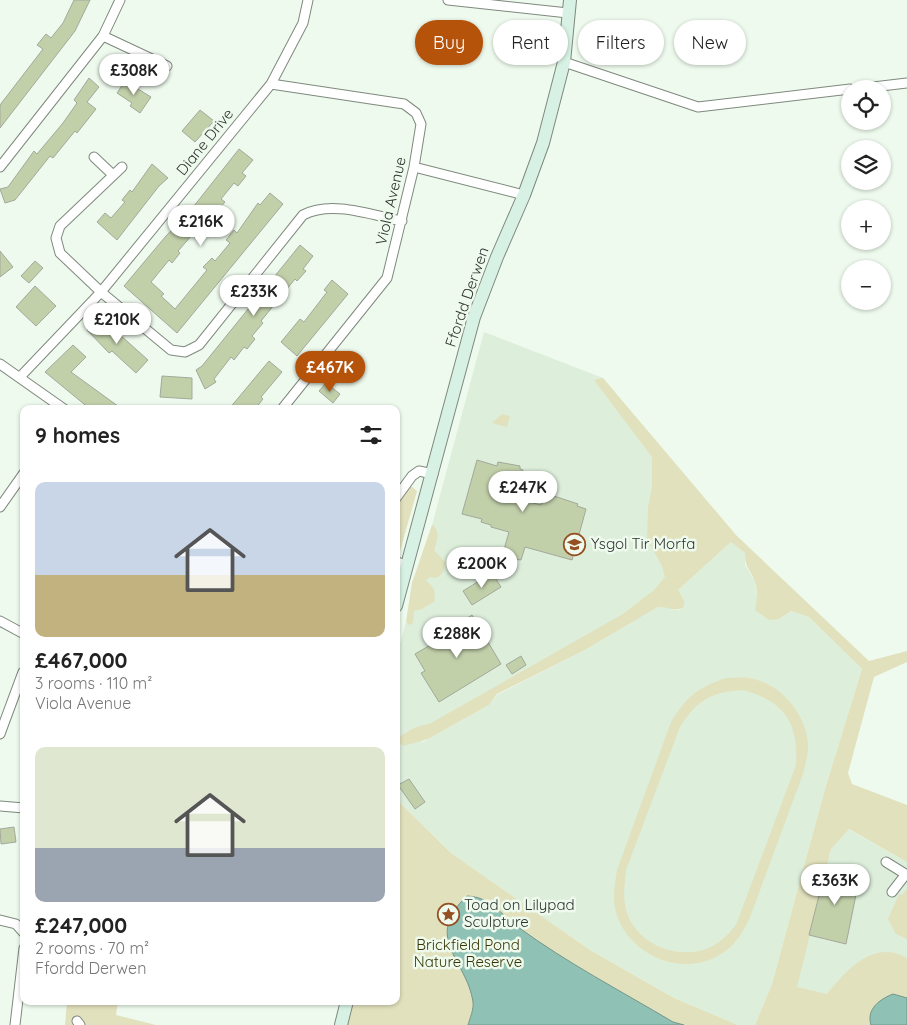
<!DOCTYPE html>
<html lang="en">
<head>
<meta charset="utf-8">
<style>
	body { margin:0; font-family:Quicksand,sans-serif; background:#f6f6f6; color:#222; height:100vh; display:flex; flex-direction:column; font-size:19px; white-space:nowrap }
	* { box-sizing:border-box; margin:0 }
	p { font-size:16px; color:#767676 }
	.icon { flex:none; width:28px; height:28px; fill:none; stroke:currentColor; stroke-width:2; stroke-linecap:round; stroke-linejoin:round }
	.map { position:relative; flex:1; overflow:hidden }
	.side { position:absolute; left:20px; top:405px; width:380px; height:600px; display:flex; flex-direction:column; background:#fff; border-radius:10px; box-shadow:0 1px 4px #0004 }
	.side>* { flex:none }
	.banner { position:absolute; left:415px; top:20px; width:416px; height:45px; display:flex; gap:10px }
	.controls { position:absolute; left:841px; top:80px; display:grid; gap:10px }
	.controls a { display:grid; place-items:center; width:50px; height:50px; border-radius:50%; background:#fff; box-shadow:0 1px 4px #0004; font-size:25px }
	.price { position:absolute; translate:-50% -42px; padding:0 11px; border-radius:18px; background:#fff; color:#222; font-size:16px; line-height:32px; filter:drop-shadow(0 1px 2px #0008) }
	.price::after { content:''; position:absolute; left:50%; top:30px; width:15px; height:11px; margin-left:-8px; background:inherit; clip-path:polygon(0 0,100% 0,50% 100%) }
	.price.on { background:#b45309; color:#fff }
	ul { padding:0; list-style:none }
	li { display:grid; align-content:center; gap:10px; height:265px; padding:0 15px }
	li span { display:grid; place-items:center; height:155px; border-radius:10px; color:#555 }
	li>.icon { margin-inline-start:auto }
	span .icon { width:90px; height:90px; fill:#fffc; stroke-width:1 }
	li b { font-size:21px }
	h2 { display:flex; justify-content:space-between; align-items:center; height:60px; padding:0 15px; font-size:21px }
	.chip { padding:0 18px; border-radius:22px; background:#fff; box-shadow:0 1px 4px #0004; font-size:18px; line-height:45px }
	.chip.on { background:#b45309; color:#fff }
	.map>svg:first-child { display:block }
	.built { fill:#ddeedb }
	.green { fill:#e2e1bd; fill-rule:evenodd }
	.water { fill:#90c1b5; stroke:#73968d }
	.building { fill:#c2d0aa; stroke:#a3a89b }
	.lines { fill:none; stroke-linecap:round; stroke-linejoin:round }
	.street-casing { stroke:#7f897e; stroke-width:11 }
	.secondary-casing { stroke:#7f897e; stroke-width:14 }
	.street { stroke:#fff; stroke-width:9 }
	.secondary { stroke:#d7f2e4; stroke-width:12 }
	.labels { text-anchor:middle; stroke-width:5; stroke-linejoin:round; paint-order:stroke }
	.street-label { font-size:15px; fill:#2f332f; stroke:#eefaed }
	.poi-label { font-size:15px; fill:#2f332f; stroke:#eefaed; text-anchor:start }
	.park-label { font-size:15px; fill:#383502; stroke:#eefaed }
</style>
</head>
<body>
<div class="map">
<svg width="907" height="1025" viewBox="0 0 907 1025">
	<rect width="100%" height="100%" fill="#eefaed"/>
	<path class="built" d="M484 332 603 378 681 473 674 590 434 724 421 743 489 705 497 695 583 651 658 607 666 606 672 610H679L684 607V600L678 590 731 542 745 553V565L755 581 757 596 779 619 791 611 809 617 862 669 825 789 772 984 755 1025H738L674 998 590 950 451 853 396 799V658L406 622 412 583 432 525Z
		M848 829 907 862V1025H778L796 987 831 849Z"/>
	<path class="green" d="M603 378 736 535 869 661 907 651V662L874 677 848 773 852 784 907 805V862L849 829 831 849 797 987 827 994C847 970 873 939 907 958V1025H755L772 984 825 789 862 669 809 617 791 611 779 619 769 620 755 610C757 601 758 591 755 582 751 569 745 570 745 553L731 542 678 590 684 600V607C674 613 669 606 658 607L583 651 497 694 489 705 428 739 403 746 399 742V737L414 728 431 723 623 614 654 590 665 577 662 566 647 539 648 507 652 487V457L594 380Z
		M502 414 510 416 507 427 492 423Z
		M410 485 417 491 400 551 396 553V508Z
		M432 525C441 531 437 541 434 550L445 562C445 571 443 574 436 578L430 577 426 580 434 589 435 601 422 609 414 611 413 623 409 625 406 622 412 583Z
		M726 678C733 678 742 677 749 678 782 683 810 718 808 751 807 758 805 766 803 774L749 920C742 933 736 944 724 952 685 980 628 956 616 912 612 898 615 883 617 870L671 722C687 696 697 688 726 678ZM743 690C784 701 799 723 796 765L736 925C727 936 717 946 703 950 670 959 631 940 625 905 623 893 625 882 626 870L680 727C697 700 711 692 743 690Z
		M396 799 451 853 590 950 674 998 738 1025H347L352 1001H396Z
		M907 889V939L896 934 888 919 899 894 902 895Z
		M67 1001H118L116 1015 156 1025H85L79 1017 73 1020 74 1025H65Z"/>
	<path class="water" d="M467 896C491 897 500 914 518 927 567 963 621 991 673 1022L684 1025H468C470 1018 474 1009 473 1002 467 960 422 938 467 896Z
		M893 994 907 998V1025H871C866 1009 880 999 893 994Z"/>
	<path class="building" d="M74 0H90L75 31 0 128V105L43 49 37 45 46 34 51 38 63 23Z
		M89 78 99 87 87 102 96 109 77 133 75 131 53 158 50 156 15 200 5 203 0 189 8 187 34 151 37 154 63 123 77 103 74 100Z
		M125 81 151 97 140 113 130 106 132 103 117 93Z
		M200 110 214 121 195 142 182 131Z
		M239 149 253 160 242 173 246 176 238 186 234 183 221 199 225 202 216 212 213 208 199 225 203 228 195 238 192 235 178 251 180 253 172 263 169 260 151 282 164 294 161 296 175 309 207 270 203 267 212 258 215 261 230 243 226 240 234 230 237 233 258 203 260 205 270 193 283 204 177 333 124 286 166 236 190 211Z
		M152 164 168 178 159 186 117 240 97 222 105 213 111 218 125 202 122 200 130 190 132 192Z
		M300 245 313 256 303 269 306 271 297 281 295 279 261 321 263 323 252 336 255 339 247 349 244 347 234 360 231 357 214 379 216 382 205 389 196 370 202 366Z
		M0 251 13 267 0 277Z
		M35 261 43 268 29 283 21 276Z
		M332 280 348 294 297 356 281 342 300 319 304 322 327 292 324 290Z
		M35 286 56 306 36 326 16 307Z
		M100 317 148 360 136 373 112 351 109 353 87 330Z
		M73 345 86 357 71 372 122 409H90L45 372Z
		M269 361 282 372 261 397 263 399 255 409H229Z
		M162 376 192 378V399L160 397Z
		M326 383 340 394 333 403 319 391Z
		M477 460 497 466 498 462 520 466V469L523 470 520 480 526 481 521 500 541 505 545 493 578 504 577 506 586 509 572 560 525 547 521 560 504 558 505 554 503 553 509 532 491 527V525L481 522 482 519 462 514Z
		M492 573 501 587 472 605 463 591Z
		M472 615 501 664 439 702 421 673 425 671 415 654 439 640 437 637Z
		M521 656 526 665 512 674 506 665Z
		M409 779 425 802 415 809 398 785Z
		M14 827 16 842 1 844 0 829Z
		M826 868 860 875 846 944 809 935Z"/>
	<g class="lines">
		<defs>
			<path id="street" d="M448 0 568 13
				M103 36 152 59 144 74
				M152 59 167 66
				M564 62 698 107 850 89
				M271 84 404 104 416 113 421 124 414 167 387 278 282 409
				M856 89 907 83
				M94 157 113 175
				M0 167 103 36 120 0
				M122 167 60 226 56 238 60 253 101 292 171 350 185 352 199 345 303 215C332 200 371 215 402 221
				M414 167 524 195
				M0 364 64 409
				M20 377 101 292 271 84 303 23 308 0
				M396 498 412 476 419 471 433 474
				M0 507 24 473
				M396 561 407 567
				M0 621 24 634
				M0 734 23 672
				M0 806 24 808
				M886 862 907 875
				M892 892 906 874
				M0 920 16 924 24 933
				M77 1021 80 1025
				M15 1025 24 948"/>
			<path id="secondary" d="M396 606 474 317 497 257 524 195 543 143 564 62 570 0
				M341 1025 347 1001"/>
		</defs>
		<use href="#street" class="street-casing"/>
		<use href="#secondary" class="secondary-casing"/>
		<use href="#street" class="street"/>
		<use href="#secondary" class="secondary"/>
	</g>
	<defs>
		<symbol id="school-ring" viewBox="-11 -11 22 22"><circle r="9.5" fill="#eefaed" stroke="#945022" stroke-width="1.5"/><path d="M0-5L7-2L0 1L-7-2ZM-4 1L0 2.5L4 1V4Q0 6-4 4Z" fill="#945022"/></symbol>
		<symbol id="sight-ring" viewBox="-11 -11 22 22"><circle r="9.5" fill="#eefaed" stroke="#945022" stroke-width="1.5"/><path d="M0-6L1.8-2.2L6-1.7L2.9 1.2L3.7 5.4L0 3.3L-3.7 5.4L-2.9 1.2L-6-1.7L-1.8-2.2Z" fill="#945022"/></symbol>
	</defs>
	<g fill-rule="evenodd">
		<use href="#school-ring" x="562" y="532" width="25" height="25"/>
		<use href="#sight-ring" x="436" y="902" width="25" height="25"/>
	</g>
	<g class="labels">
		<g class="street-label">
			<text transform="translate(205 142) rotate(-51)" y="5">Diane Drive</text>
			<text transform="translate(391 201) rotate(-77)" y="5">Viola Avenue</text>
			<text transform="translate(467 297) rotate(-71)" y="5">Ffordd Derwen</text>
		</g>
		<g class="poi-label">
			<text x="591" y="549">Ysgol Tir Morfa</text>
			<text x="464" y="910">Toad on Lilypad<tspan x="464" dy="17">Sculpture</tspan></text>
		</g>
		<g class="park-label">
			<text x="468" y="950">Brickfield Pond<tspan x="468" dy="17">Nature Reserve</tspan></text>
		</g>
	</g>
</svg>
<div class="controls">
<a><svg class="icon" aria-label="locate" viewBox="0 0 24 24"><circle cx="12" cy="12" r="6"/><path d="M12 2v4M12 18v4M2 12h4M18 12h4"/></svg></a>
<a><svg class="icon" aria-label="layers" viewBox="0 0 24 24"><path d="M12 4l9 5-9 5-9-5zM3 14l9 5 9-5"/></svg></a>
<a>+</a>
<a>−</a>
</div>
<b class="price" style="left:134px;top:96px">£308K</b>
<b class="price" style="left:201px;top:247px">£216K</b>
<b class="price" style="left:254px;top:317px">£233K</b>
<b class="price" style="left:117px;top:345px">£210K</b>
<b class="price on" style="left:330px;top:393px">£467K</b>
<b class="price" style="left:523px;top:513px">£247K</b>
<b class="price" style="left:482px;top:589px">£200K</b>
<b class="price" style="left:457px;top:659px">£288K</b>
<b class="price" style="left:835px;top:906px">£363K</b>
<div class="banner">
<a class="chip on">Buy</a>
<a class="chip">Rent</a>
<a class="chip">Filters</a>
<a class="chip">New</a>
</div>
<section class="side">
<h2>9 homes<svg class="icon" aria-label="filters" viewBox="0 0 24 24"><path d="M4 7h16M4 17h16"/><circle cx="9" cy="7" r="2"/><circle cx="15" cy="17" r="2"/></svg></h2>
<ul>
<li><span style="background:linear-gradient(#c9d6e8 60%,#c2b280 0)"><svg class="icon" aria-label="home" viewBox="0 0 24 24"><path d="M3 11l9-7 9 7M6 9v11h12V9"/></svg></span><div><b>£467,000</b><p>3 rooms · 110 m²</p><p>Viola Avenue</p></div></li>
<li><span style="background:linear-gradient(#dfe7d0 65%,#9aa5b1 0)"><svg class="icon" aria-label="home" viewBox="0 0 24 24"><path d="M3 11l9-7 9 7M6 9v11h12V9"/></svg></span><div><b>£247,000</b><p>2 rooms · 70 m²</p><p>Ffordd Derwen</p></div></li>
</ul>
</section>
</div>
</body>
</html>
